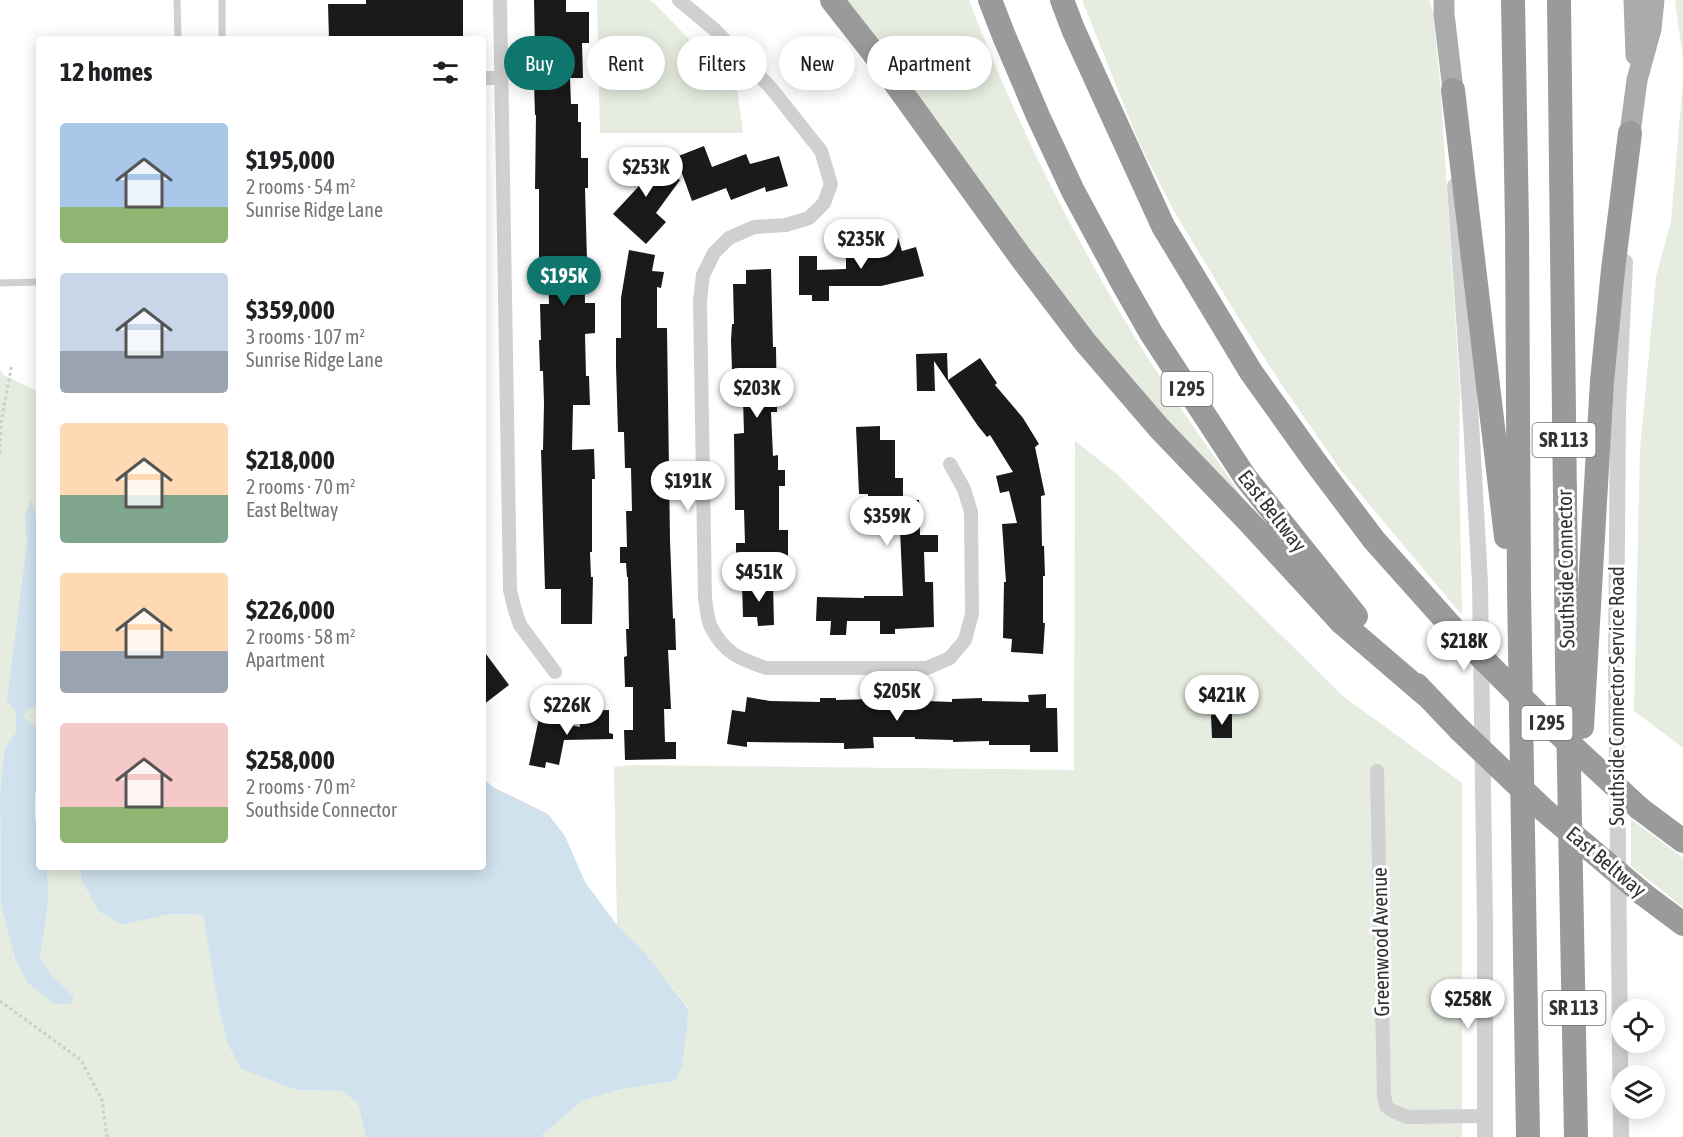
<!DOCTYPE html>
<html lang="en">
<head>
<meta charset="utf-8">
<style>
	body { margin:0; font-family:"Asap Condensed",sans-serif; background:#f2f2f2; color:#202124; height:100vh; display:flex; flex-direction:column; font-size:22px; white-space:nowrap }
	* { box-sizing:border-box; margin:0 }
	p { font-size:20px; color:#757577 }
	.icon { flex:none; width:33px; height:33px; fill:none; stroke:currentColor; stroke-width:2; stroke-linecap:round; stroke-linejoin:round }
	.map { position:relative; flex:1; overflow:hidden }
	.side { position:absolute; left:36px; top:36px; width:450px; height:834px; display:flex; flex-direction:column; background:#fff; border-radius:6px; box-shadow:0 3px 15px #0003 }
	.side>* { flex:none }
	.top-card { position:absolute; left:504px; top:36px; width:570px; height:54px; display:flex; gap:12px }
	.buttons { position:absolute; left:1611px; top:999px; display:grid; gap:12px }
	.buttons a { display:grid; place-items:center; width:54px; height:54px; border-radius:50%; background:#fff; box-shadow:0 3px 15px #0003; font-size:30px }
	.price { position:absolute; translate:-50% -51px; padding:0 14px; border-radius:21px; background:#fff; color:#222; font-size:20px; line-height:39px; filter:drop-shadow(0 2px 3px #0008) }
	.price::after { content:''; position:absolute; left:50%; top:36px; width:18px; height:14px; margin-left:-9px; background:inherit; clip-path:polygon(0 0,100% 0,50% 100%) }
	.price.on { background:#0f766e; color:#fff }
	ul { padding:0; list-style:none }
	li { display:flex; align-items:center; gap:18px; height:150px; padding:0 24px }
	li span { display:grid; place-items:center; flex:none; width:168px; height:120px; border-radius:6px; color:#555 }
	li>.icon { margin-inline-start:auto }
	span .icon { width:72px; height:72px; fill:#fffc; stroke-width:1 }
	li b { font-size:26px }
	h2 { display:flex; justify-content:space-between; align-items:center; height:72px; padding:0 24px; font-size:26px }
	.chip { padding:0 21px; border-radius:27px; background:#fff; box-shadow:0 3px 15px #0003; font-size:21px; line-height:54px }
	.chip.on { background:#0f766e; color:#fff }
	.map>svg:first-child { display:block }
	.green { fill:#e6ecdf }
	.water { fill:#cfe2ee }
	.building { fill:#1a1a1a }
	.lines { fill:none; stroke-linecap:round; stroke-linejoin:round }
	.path { stroke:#cdcdcd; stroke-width:3; stroke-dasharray:3 3; stroke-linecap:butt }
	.service { stroke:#d0d0d0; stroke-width:7 }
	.minor { stroke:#d0d0d0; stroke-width:14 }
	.tertiary { stroke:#d0d0d0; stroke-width:16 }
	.primary { stroke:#ababab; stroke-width:21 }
	.motorway { stroke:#9a9a9a; stroke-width:24 }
	.motorway-bridge { stroke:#9a9a9a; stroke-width:24 }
	.labels { text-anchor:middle; stroke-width:6; stroke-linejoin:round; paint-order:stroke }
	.shield { fill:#fff; stroke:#707070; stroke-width:1.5 }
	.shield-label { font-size:20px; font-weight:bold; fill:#333 }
	.street-label { font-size:21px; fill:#333; stroke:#fff }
</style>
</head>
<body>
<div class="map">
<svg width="1683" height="1137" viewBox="0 0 1683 1137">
	<rect width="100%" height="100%" fill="#fff"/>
	<path class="green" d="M597 0H650L655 4 737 89 743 133H600Z
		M845 0H969C1016 124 1076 243 1146 355 1179 408 1216 458 1251 510L1128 382Z
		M1082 0H1429L1433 12 1440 81 1460 391 1459 459 1462 615 1342 472 1284 388 1236 314 1174 211 1139 143Z
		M1675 0H1683V60Z
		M1683 81V748L1634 711 1640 450 1656 277 1671 221Z
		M0 370 4 375 39 392V572V565L25 517 27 543 16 732 4 749 0 794Z
		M1075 441 1117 474 1343 696 1462 783V1137H541L542 1134 582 1101 621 1089 675 1081 682 1067 689 1009 646 954 617 925 614 767 632 765 1074 770Z
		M39 705V729L33 726 24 717 28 709Z
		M0 797 1 905 15 959 74 998 51 975 40 958C44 929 52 896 46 867H81V879L122 925 171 914 203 915 219 1011 227 1042 297 1090 343 1091 358 1104 366 1137H0Z
		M1631 819 1683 858V907L1631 866Z"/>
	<path class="water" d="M31 500 38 522 39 655 37 671 39 673V705L28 709 24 717 33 726 39 729V780L35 794V817L39 837V867H46C52 896 44 929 40 958L51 975 74 997 70 1004H54L28 983 15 959 1 905 0 794 4 749 16 732V712L7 700 27 543 25 517Z
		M483 778 493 787 548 814 565 836 585 882 617 925 646 954 689 1010 682 1067 675 1081 621 1089 582 1101 543 1134 541 1137H366L358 1104 343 1091 297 1090 241 1069 227 1042 219 1011 203 915 171 914 122 925 99 911 81 879V867H483Z"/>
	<path class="building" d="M366 0H463V39H329L328 4H366Z
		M534 0H566V12H589V43H582L583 78H570L571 104H578V122H581V158H588V188H585L587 260H584L585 303H595V333L585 334 586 376H589L590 405H573L572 450 594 449 595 479H592V552H590L591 577H593L592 624H561V589H545L541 450H543L544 403 543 371H540L539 340H541L540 304H549L548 261 539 262V189H535L536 115H535L533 50H535Z
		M704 146 712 167 746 154 750 164 779 156 788 186 766 192 765 187 731 200 726 188 692 201 676 157Z
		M646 155 680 180 656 213 666 222 646 244 613 214 639 186 620 173 629 162 637 167Z
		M898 238 902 251 916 247 924 276 881 286H829V301H812V295H799V256H817V270L846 269V249H884L883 242Z
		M629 250 655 255 652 271 664 272 661 288 657 287V328H667L670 540 673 619 675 618 676 650H668L671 709H664L665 742H676V759L625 760 624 730H633V687H625L624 657 627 656 626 629H629L628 577H627L626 563H620V547H627L626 511H632L631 468H625L624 432H618L616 366V338H621V298Z
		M771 269 773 347H776L777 412H771L773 456 778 455V470H785V486H779V530H788V558L736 559V543H745L744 510H735L734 434 744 433 743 399 733 400 731 341 732 324H734L733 284H746V270Z
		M947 353 948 380 980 358 997 383 995 385 1023 418 1039 444 1035 447 1045 495 1041 496 1042 546H1044L1045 576H1043V623H1045L1043 654 1011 652 1012 639 1003 638 1004 582H1006L1002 524 1017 523 1009 491 1000 493 996 476 1013 472 990 435 987 437 978 426 934 361 935 391H917L916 354Z
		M880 426V440H895V478H903V500H919L920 535H938V552H924L925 582H933L934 627 895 629V634H880V621H847L846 635H830L831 621H816L817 597 864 598V596H903L900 530H875V519H868V494H859L856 427Z
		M773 583 774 625 758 626 757 617H743L742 584Z
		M483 650 509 685 483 705Z
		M1046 694V708H1057L1058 752H1030V745H989V741L953 742V740L915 739V737H873L874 748 844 749V743L747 742V747L727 744 732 710 745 712 747 697 770 701 820 702V698H836V700L873 699 952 702V699L982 698V701L1029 702 1028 695Z
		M609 710V733L613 734V739L564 740 559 765 546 762 545 768 529 765 539 718 580 727 579 711Z
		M1232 714V738H1212L1211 715Z"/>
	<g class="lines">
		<path class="path" d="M0 453 1 422 12 364
			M0 1001 81 1060 102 1100 107 1137"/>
		<path class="service" d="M177 0 178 39
			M222 0V39
			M0 283 39 282"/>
		<path class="minor" d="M500 0 510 590 514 607 520 625 555 672
			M679 0 715 30 771 88 821 151 831 184 824 203 809 218 786 225 754 227 729 238 714 253 703 275 700 301 705 599C707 608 707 619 711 627 724 653 740 659 766 668H927L950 658 965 640 972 614 971 512 964 489 950 464
			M483 78H501
			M1377 771 1384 1095 1386 1106 1391 1110 1407 1117 1485 1116"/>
		<path class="tertiary" d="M1455 186 1471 421 1480 582 1485 922V1137
			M1621 1137 1616 666 1618 408 1625 262"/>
		<path class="primary" d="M1444 0V14L1453 90
			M1634 0 1636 55
			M1630 133 1637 80 1651 29 1654 0"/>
		<path class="motorway" d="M832 0 872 51 1022 259 1085 342 1159 428 1249 522 1342 623 1427 696
			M990 0 1004 36 1038 116 1073 191 1122 282 1151 333 1245 477 1356 616
			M1062 0 1073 29 1163 226 1251 372 1316 463 1374 540 1458 634
			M1513 0 1517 224 1519 589 1528 1137
			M1559 0 1567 664 1576 1137
			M1453 90 1506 537
			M1417 685 1460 730
			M1582 727 1602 381 1613 270 1630 133
			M1639 808 1683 841
			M1643 894 1683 924"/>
		<path class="motorway-bridge" d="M1458 634 1543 719 1639 808
			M1460 730 1545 811 1643 894"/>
	</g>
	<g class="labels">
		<g class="shield">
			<rect x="1161.5" y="372" width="51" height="34" rx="4.5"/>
			<rect x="1532.5" y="423" width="63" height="34" rx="4.5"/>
			<rect x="1521.5" y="706" width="51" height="34" rx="4.5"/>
			<rect x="1542.5" y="991" width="63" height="34" rx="4.5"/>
		</g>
		<g class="shield-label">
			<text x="1187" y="396">I 295</text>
			<text x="1564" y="447">SR 113</text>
			<text x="1547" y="730">I 295</text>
			<text x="1574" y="1015">SR 113</text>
		</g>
		<g class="street-label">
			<text transform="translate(1272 511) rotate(52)" y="7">East Beltway</text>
			<text transform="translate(1566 569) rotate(-91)" y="7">Southside Connector</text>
			<text transform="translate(1617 696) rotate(-90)" y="7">Southside Connector Service Road</text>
			<text transform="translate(1606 862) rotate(40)" y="7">East Beltway</text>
			<text transform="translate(1381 942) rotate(-91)" y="7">Greenwood Avenue</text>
		</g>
	</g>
</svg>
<div class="buttons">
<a><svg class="icon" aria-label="locate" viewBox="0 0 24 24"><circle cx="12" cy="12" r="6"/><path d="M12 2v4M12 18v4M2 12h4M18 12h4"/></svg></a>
<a><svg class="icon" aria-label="layers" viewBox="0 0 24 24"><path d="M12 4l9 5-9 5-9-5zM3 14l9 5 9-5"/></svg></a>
</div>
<b class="price" style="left:646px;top:198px">$253K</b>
<b class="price" style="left:861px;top:270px">$235K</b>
<b class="price on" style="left:564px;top:307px">$195K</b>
<b class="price" style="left:757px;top:419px">$203K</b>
<b class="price" style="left:688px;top:512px">$191K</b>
<b class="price" style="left:887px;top:547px">$359K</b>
<b class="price" style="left:759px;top:603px">$451K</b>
<b class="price" style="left:1464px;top:672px">$218K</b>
<b class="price" style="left:897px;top:722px">$205K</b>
<b class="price" style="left:1222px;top:726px">$421K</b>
<b class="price" style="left:567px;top:736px">$226K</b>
<b class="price" style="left:1468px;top:1030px">$258K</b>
<div class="top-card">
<a class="chip on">Buy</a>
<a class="chip">Rent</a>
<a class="chip">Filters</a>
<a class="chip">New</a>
<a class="chip">Apartment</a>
</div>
<section class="side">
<h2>12 homes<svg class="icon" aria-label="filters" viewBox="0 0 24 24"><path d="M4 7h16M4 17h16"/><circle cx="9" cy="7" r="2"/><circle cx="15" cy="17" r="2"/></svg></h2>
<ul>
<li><span style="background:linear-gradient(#a9c7e8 70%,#8fb573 0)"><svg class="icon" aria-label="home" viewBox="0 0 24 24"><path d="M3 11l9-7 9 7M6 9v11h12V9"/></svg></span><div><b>$195,000</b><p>2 rooms · 54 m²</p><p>Sunrise Ridge Lane</p></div></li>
<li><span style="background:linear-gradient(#c9d6e8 65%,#9aa5b1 0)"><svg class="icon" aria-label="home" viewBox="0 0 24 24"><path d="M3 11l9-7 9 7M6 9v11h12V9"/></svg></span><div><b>$359,000</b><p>3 rooms · 107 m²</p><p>Sunrise Ridge Lane</p></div></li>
<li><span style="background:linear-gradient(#ffd9b3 60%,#7fa58c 0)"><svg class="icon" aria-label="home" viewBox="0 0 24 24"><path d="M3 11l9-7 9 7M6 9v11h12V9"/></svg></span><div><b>$218,000</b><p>2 rooms · 70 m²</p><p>East Beltway</p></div></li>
<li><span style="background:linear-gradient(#ffd9b3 65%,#9aa5b1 0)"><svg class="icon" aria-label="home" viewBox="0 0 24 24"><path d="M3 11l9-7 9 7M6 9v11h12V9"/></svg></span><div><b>$226,000</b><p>2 rooms · 58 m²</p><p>Apartment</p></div></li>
<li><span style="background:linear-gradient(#f6c9c9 70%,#8fb573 0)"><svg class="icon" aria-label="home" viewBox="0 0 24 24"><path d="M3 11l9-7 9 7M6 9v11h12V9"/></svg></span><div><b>$258,000</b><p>2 rooms · 70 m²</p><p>Southside Connector</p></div></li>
</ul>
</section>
</div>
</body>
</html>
